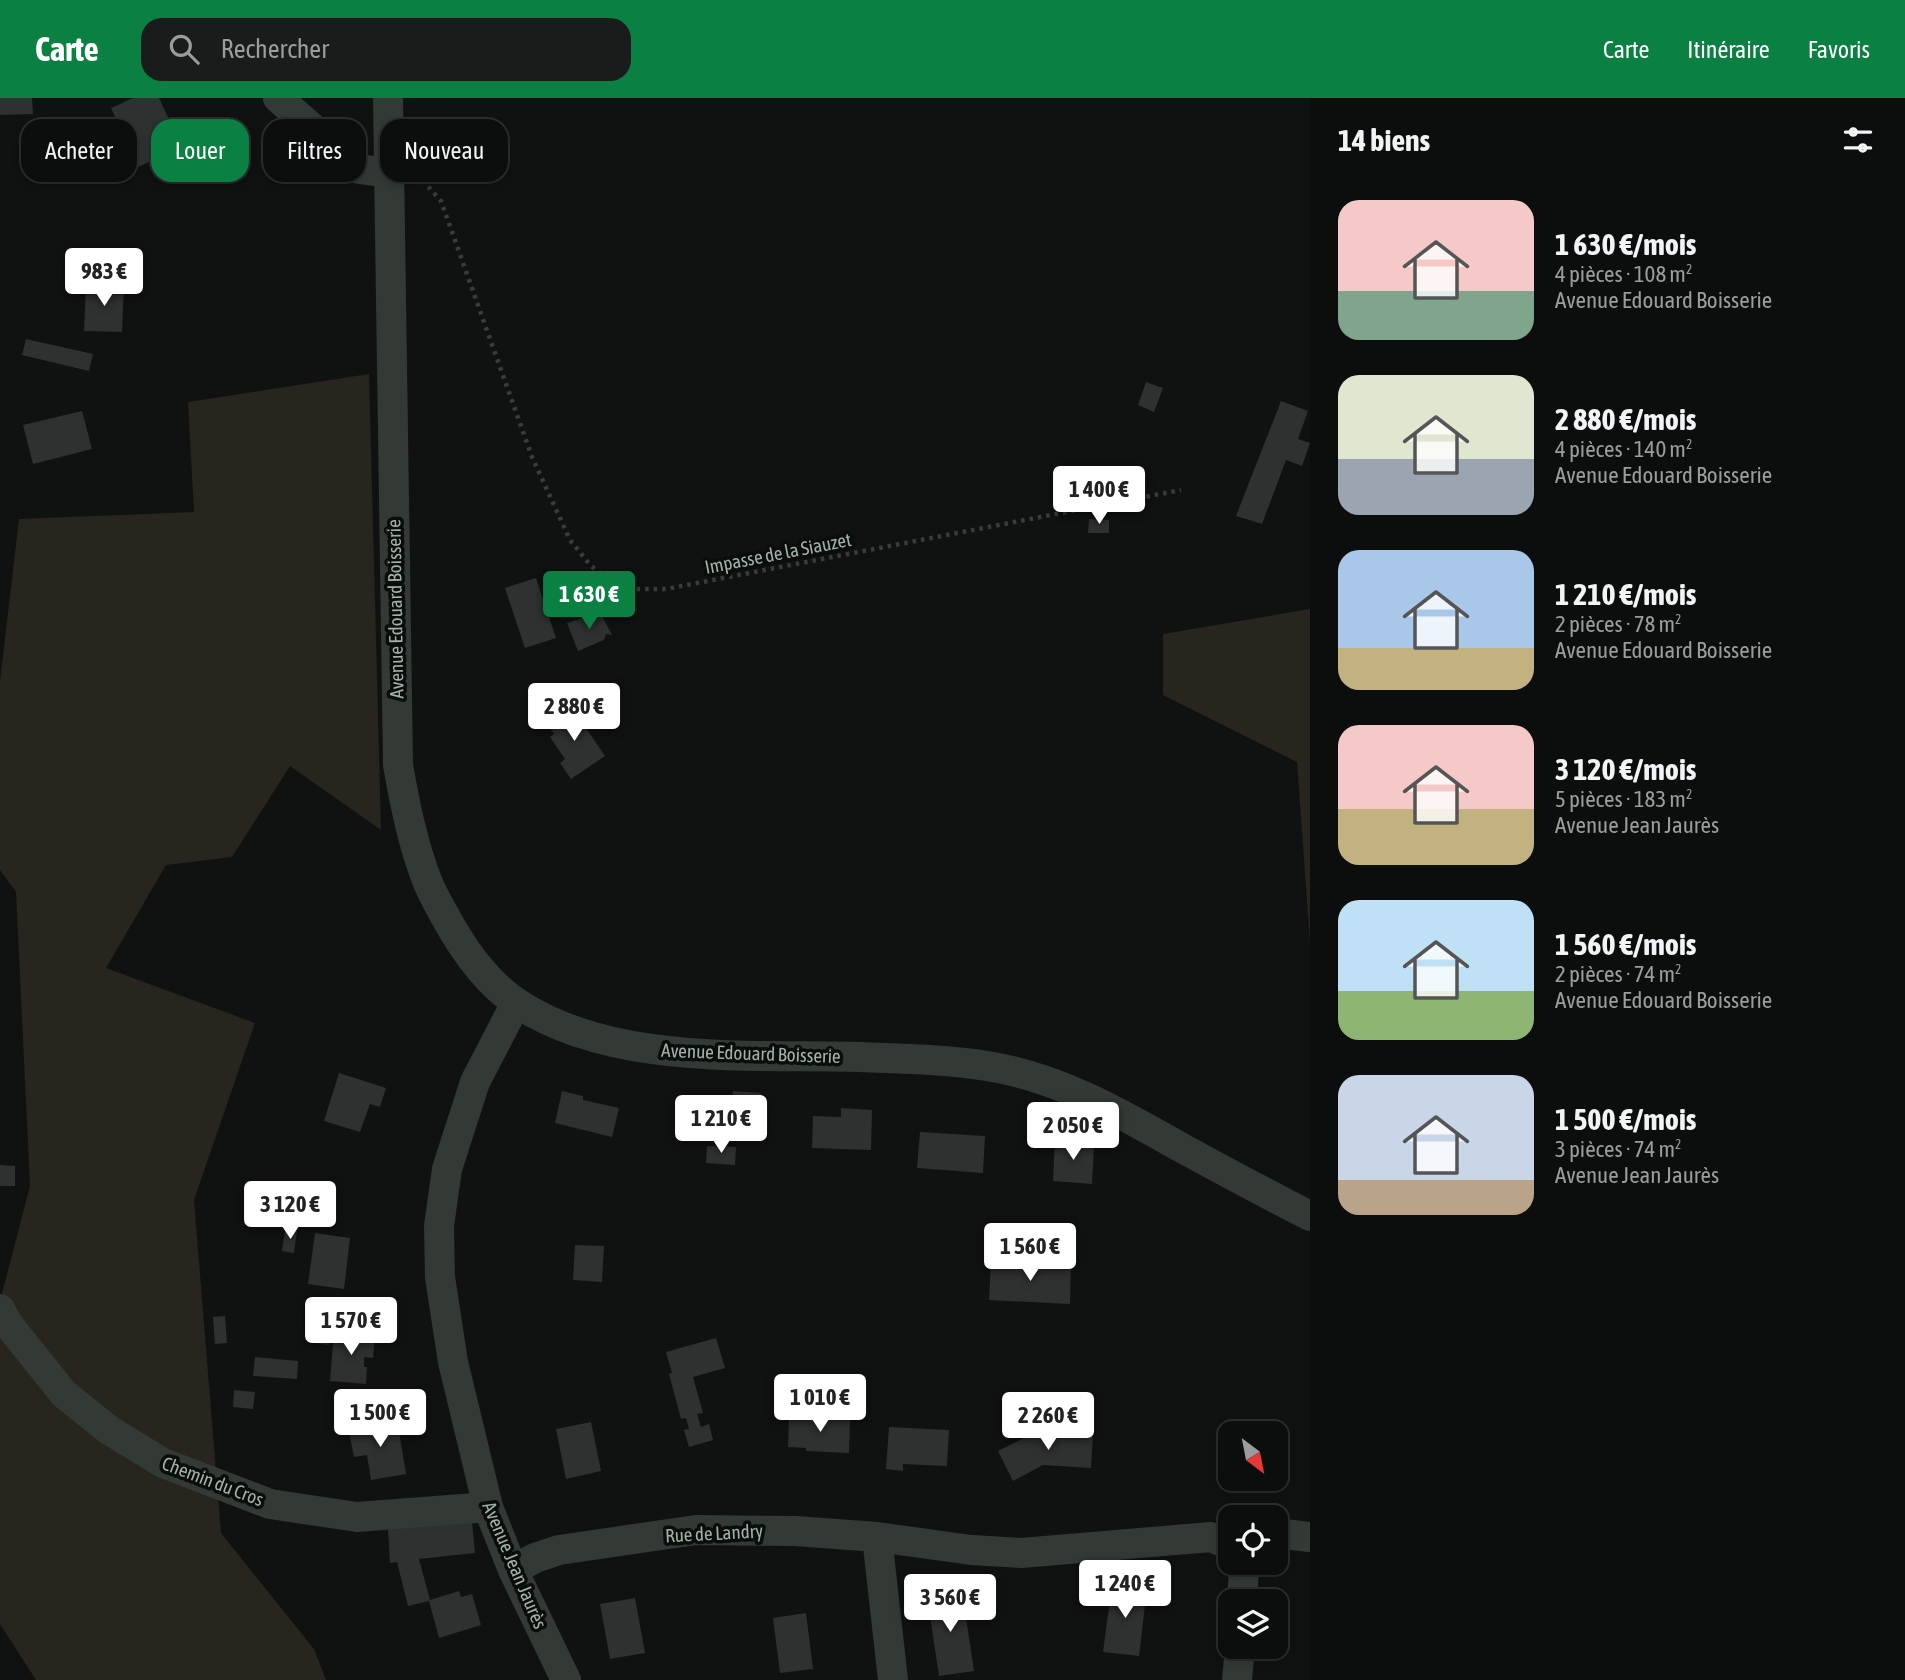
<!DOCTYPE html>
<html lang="fr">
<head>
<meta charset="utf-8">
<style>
	body { margin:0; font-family:"Asap Condensed",sans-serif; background:#1a1c1b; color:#f1f3f6; height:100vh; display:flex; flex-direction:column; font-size:26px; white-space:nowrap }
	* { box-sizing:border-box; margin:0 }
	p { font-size:23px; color:#9a9c9d }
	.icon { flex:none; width:38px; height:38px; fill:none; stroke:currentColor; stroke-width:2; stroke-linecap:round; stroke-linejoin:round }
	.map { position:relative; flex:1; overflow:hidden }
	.side { display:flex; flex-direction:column; background:#0c0e0d; width:595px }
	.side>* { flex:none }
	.guide { position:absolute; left:21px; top:21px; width:665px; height:63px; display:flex; gap:14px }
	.needle { width:46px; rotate:148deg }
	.buttons { position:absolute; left:1218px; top:1323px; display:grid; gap:14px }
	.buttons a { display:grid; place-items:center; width:70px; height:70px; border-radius:14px; background:#0c0e0d; box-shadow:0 4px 10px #0003,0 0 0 2px #2c2e2e; font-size:35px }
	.price { position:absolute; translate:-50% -60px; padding:0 16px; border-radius:7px; background:#fff; color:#222; font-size:23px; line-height:46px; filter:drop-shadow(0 2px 4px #0008) }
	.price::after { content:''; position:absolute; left:50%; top:42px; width:21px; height:16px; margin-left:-10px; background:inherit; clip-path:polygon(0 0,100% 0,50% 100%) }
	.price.active { background:#0b8043; color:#fff }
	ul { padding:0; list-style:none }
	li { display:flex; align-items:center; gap:21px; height:175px; padding:0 28px }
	li span { display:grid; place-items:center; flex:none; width:196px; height:140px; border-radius:21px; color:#555 }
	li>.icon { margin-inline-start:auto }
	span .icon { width:84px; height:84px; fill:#fffc; stroke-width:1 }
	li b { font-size:30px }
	h2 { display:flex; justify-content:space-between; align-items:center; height:84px; padding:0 28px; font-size:30px }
	.pill { padding:0 24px; border-radius:21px; background:#0c0e0d; box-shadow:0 4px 10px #0003,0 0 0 2px #2c2e2e; font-size:24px; line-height:63px }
	.pill.active { background:#0b8043; color:#fff }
	header { display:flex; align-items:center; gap:42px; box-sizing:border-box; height:98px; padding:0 35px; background:#0b8043; color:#fff }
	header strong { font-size:33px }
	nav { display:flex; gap:38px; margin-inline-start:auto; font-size:24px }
	.search { width:490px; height:63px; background:#1a1c1b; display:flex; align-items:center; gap:18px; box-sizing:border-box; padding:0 24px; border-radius:21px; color:#9a9c9d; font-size:26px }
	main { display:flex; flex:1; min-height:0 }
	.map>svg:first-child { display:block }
	.green { fill:#28241e }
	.building { fill:#2d312f }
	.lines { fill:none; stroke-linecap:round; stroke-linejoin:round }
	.path { stroke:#373e38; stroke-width:4.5; stroke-dasharray:3.5 5; stroke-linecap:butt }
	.minor { stroke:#333a35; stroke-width:30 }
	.labels { text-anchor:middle; stroke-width:7; stroke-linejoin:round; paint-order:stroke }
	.street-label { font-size:19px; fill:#a0b4a4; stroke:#0b0d0c }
</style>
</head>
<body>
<header>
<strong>Carte</strong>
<div class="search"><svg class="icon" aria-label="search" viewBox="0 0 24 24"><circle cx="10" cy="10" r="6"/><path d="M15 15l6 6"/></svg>Rechercher</div>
<nav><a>Carte</a><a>Itinéraire</a><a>Favoris</a></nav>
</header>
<main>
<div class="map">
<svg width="1310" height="1582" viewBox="0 0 1310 1582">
	<rect width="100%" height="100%" fill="#101211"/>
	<path class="green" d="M369 276 381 732 290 668 232 759 166 767 106 870 255 925 194 1102 221 1435 314 1551 326 1582H36L0 1526V1203L30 1088 16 794 0 772V583L19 421 194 414 188 304Z
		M1310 511V844L1297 664 1163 597V536Z"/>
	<path class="building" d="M0 0H32L33 16 0 17Z
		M133 0H159L182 49 138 69 111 10Z
		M86 186 124 187 122 234 84 233Z
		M26 241 93 256 89 273 22 257Z
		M1146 284 1163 290 1154 314 1138 307Z
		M1281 303 1308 313 1298 341 1310 345 1302 368 1286 362 1262 426 1236 418Z
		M82 313 92 351 33 366 23 327Z
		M1089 421 1109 422V435H1088Z
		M536 480 556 540 525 550 505 490Z
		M600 514 612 537 606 536 604 542 578 553 567 525Z
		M571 608 605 658 571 681 560 665 565 661 550 639 554 636 546 625Z
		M339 975 386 990 380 1009 370 1006 360 1034 324 1023Z
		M562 993 583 998V1002L619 1010 612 1039 555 1025Z
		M733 993 761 995 759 1029 731 1028V1033L706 1032 707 998 732 999Z
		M841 1010 872 1012 871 1052 812 1050 813 1018 841 1019Z
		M920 1034 985 1038 983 1075 917 1070Z
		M1055 1040H1072L1071 1046 1094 1047 1092 1086 1053 1083Z
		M707 1048 736 1049 735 1067 706 1065Z
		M0 1067 15 1068V1088H0Z
		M285 1132 297 1133 294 1155 282 1153Z
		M315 1135 350 1140 344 1191 308 1186Z
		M575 1147 604 1148 602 1184 573 1182Z
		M991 1165 1071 1168 1070 1206 989 1202Z
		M225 1218 227 1245 215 1246 213 1219Z
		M316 1231 330 1232 329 1247 315 1245Z
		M334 1233 375 1236 373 1260 364 1259V1269H367L366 1286 330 1283Z
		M716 1240 725 1270 693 1279 703 1315 697 1316 701 1329 709 1326 713 1342 689 1349 684 1332 689 1331 686 1320 681 1321 669 1276 672 1275 666 1254Z
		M255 1259 298 1263 297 1281 253 1278Z
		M234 1292 255 1294 253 1311 233 1309Z
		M789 1319 850 1321 849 1355 806 1353V1350L788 1349Z
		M397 1321 406 1376 371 1382 367 1357 354 1359 349 1334 362 1332V1327Z
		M591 1324 601 1373 566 1381 556 1331Z
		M889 1329 949 1332 947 1368 903 1366V1373L886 1371Z
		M1036 1334 1093 1336 1091 1370 1043 1367 1013 1383 998 1353Z
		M472 1424 475 1455 419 1461 430 1502 459 1493 461 1499 472 1496 481 1527 439 1540 429 1503 408 1508 397 1464 390 1465 388 1431Z
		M1112 1486 1147 1490 1139 1558 1103 1554Z
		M962 1493 974 1573 939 1578 927 1498Z
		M635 1500 645 1555 610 1561 600 1506Z
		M806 1515 813 1571 780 1575 773 1520Z"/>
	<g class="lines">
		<path class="path" d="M417 76 441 103 532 359 570 442 591 468 612 484 638 491H666L1181 392"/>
		<path class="minor" d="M278 0 359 71 389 75
			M388 0 398 667C405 707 413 747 428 785 433 797 440 809 446 820 463 851 487 885 517 905 612 968 750 956 860 959 906 961 952 961 998 970 1064 982 1125 1018 1182 1050 1224 1073 1267 1096 1310 1118
			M516 905 475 984 447 1071 439 1128 440 1179 453 1264 488 1409 513 1472 566 1582
			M0 1211 8 1226 64 1296 109 1332 163 1365 270 1406 357 1419 488 1409
			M1276 1435 1310 1439
			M877 1439 893 1582
			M1242 1465 1244 1471 1242 1503
			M513 1472 535 1460 559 1452 696 1432 795 1433 877 1439 971 1452 1021 1455 1211 1439 1230 1447
			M1237 1582 1240 1549"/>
	</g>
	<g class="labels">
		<g class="street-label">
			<text transform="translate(778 455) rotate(-11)" y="7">Impasse de la Siauzet</text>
			<text transform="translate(395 511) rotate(-91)" y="7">Avenue Edouard Boisserie</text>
			<text transform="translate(751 955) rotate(2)" y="7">Avenue Edouard Boisserie</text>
			<text transform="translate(213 1383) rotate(21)" y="7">Chemin du Cros</text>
			<text transform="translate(714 1435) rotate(-3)" y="7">Rue de Landry</text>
			<text transform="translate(515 1467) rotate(67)" y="7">Avenue Jean Jaurès</text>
		</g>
	</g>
</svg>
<div class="buttons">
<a><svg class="needle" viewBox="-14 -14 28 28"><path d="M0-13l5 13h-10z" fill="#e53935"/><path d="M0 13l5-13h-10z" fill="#9a9c9d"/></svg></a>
<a><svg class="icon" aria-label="locate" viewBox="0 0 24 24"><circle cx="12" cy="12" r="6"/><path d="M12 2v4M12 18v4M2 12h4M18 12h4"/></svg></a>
<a><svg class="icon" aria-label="layers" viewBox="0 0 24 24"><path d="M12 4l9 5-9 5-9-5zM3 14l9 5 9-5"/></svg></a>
</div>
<b class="price" style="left:104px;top:210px">983 €</b>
<b class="price" style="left:1099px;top:428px">1 400 €</b>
<b class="price active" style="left:589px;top:533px">1 630 €</b>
<b class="price" style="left:574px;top:645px">2 880 €</b>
<b class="price" style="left:721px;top:1057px">1 210 €</b>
<b class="price" style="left:1073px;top:1064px">2 050 €</b>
<b class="price" style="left:290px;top:1143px">3 120 €</b>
<b class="price" style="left:1030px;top:1185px">1 560 €</b>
<b class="price" style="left:351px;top:1259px">1 570 €</b>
<b class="price" style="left:820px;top:1336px">1 010 €</b>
<b class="price" style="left:380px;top:1351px">1 500 €</b>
<b class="price" style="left:1048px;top:1354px">2 260 €</b>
<b class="price" style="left:1125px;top:1522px">1 240 €</b>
<b class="price" style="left:950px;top:1536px">3 560 €</b>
<div class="guide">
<a class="pill">Acheter</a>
<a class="pill active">Louer</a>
<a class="pill">Filtres</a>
<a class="pill">Nouveau</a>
</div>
</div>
<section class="side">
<h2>14 biens<svg class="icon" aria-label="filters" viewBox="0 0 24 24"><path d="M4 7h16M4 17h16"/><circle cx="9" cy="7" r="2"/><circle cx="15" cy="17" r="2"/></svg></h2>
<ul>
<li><span style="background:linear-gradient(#f6c9c9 65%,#7fa58c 0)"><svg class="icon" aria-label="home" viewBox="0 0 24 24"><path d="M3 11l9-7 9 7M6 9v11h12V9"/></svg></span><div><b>1 630 €/mois</b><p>4 pièces · 108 m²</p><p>Avenue Edouard Boisserie</p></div></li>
<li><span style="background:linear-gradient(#dfe7d0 60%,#9aa5b1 0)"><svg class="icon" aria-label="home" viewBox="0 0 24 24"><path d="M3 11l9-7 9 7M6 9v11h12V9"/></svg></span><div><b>2 880 €/mois</b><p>4 pièces · 140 m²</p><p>Avenue Edouard Boisserie</p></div></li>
<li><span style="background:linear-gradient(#a9c7e8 70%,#c2b280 0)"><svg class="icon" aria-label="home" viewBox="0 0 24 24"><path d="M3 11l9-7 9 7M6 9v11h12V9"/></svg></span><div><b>1 210 €/mois</b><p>2 pièces · 78 m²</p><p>Avenue Edouard Boisserie</p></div></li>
<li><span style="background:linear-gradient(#f6c9c9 60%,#c2b280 0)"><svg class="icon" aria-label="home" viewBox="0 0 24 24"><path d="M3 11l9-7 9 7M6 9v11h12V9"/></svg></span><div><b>3 120 €/mois</b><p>5 pièces · 183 m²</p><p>Avenue Jean Jaurès</p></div></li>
<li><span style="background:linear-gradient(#bfe0f5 65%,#8fb573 0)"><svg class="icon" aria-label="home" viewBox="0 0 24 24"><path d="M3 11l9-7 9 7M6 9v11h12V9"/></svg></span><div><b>1 560 €/mois</b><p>2 pièces · 74 m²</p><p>Avenue Edouard Boisserie</p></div></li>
<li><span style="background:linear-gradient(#c9d6e8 75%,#b9a48a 0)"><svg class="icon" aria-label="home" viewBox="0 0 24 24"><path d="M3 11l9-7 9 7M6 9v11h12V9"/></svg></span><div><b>1 500 €/mois</b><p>3 pièces · 74 m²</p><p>Avenue Jean Jaurès</p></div></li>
</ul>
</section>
</main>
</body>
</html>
